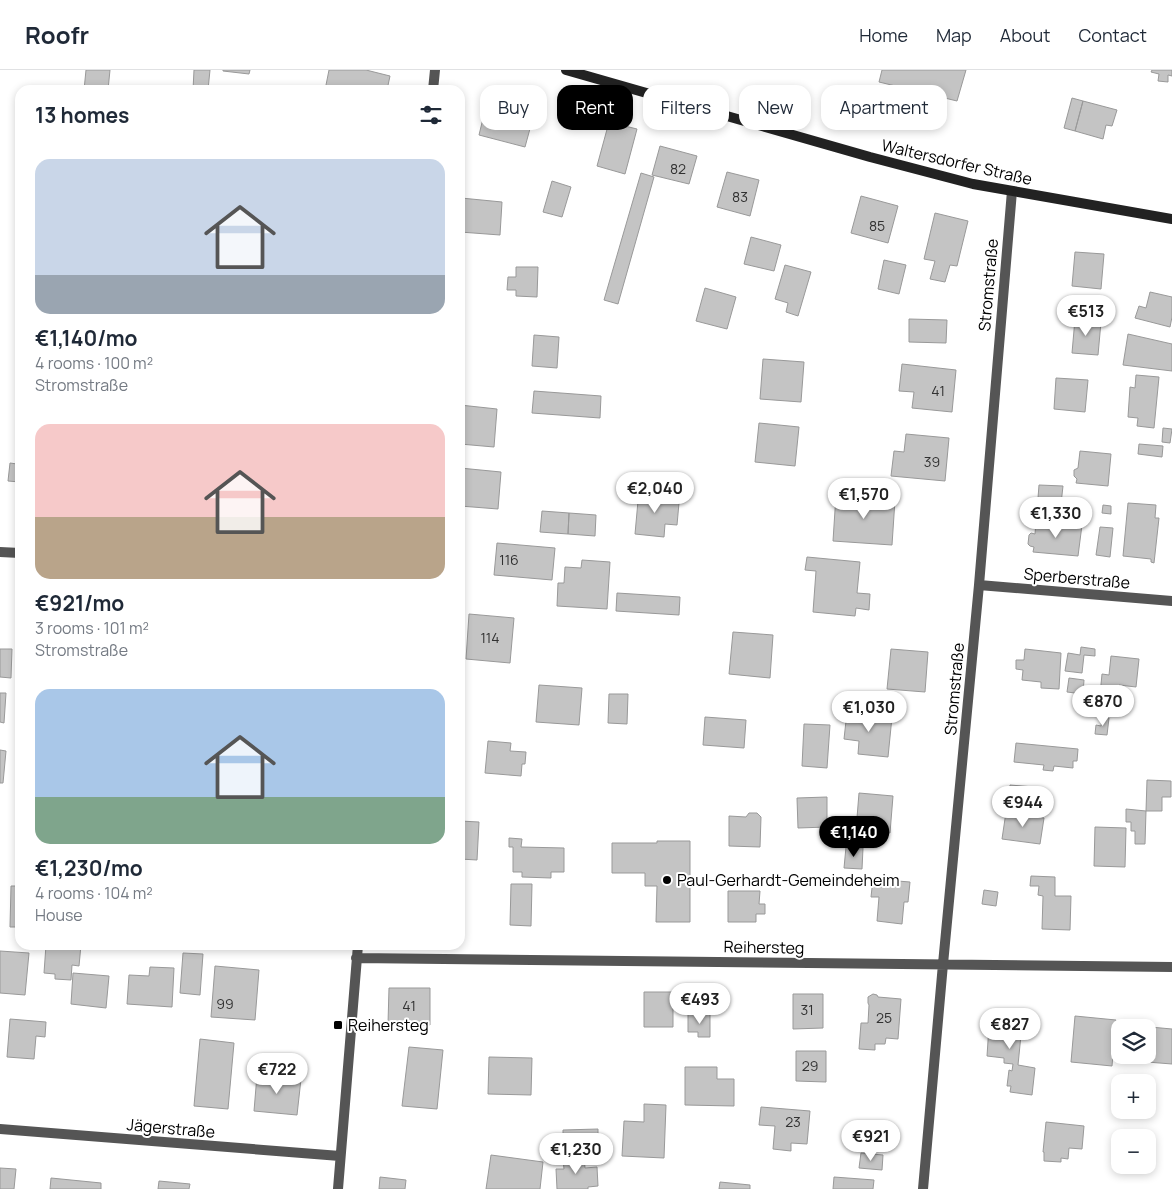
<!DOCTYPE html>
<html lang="en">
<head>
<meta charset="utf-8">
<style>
	body { margin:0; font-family:Manrope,sans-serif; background:#f2f2f3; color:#1f2937; height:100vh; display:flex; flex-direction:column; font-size:19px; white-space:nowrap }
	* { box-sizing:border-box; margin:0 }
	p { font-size:16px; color:#747a83 }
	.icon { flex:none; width:28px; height:28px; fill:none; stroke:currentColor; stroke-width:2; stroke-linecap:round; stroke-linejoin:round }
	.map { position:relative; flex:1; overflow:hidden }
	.panel { position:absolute; left:15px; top:15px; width:450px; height:865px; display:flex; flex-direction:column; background:#fff; border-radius:15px; box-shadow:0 2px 8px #0003 }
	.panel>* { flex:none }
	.top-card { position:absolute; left:480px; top:15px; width:475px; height:45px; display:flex; gap:10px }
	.buttons { position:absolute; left:1111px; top:949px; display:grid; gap:10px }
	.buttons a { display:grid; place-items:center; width:45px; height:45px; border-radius:10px; background:#fff; box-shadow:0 2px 8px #0003; font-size:25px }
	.price { position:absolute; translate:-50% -42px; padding:0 11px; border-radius:18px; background:#fff; color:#222; font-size:16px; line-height:32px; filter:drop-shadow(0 1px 2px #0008) }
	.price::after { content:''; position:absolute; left:50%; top:30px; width:15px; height:11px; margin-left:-8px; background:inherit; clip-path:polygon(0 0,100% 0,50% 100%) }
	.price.current { background:#000; color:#fff }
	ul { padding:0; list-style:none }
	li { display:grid; align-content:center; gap:10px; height:265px; padding:0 20px }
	li span { display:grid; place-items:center; height:155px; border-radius:15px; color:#555 }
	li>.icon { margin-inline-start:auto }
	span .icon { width:90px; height:90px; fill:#fffc; stroke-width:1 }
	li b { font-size:21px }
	h2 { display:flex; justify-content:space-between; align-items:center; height:60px; padding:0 20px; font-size:21px }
	.chip { padding:0 18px; border-radius:15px; background:#fff; box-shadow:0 2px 8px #0003; font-size:18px; line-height:45px }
	.chip.current { background:#000; color:#fff }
	header { display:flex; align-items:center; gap:30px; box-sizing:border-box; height:70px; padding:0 25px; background:#fff; border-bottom:1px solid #e0e1e3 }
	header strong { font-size:24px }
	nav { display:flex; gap:28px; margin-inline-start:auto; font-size:18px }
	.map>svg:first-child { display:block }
	.building { fill:#c4c4c4; stroke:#999 }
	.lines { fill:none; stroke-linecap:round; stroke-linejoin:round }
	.street { stroke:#555; stroke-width:10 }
	.secondary { stroke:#222; stroke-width:10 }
	.poi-dot { fill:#000; stroke:#fff; stroke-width:2 }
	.labels { text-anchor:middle; stroke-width:4; stroke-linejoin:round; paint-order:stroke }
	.number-label { font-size:14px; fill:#313131 }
	.street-label { font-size:16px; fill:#000; stroke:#fff }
	.poi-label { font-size:16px; fill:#000; stroke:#fff; text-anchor:start }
</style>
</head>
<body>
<header>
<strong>Roofr</strong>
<nav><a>Home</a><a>Map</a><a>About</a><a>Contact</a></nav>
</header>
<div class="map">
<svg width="1172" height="1119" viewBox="0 0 1172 1119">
	<rect width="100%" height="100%" fill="#fff"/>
	<path class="building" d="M86 0H110L108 20H84Z
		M194 0H210L208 20H193Z
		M223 0H250L249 4 223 1Z
		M329 0H366L390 6 387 20H325Z
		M882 0H966L957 31 920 22 919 26 912 24V20L879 12Z
		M1152 0H1172V6L1168 5V12L1158 11 1159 4 1151 2Z
		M1072 28 1083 31 1075 61 1064 58Z
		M1083 31 1117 40 1112 56 1106 55 1103 69 1075 61Z
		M487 32 534 44 525 77 479 65Z
		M609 52 637 59 625 104 597 96Z
		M660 76 697 86 689 114 652 105Z
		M727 102 759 110 750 146 717 137Z
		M641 103 654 107 618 234 604 230Z
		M552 111 571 117 562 147 543 142Z
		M861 126 898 136 888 173 851 163Z
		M461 128 502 132 500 165 460 162Z
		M935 143 968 151 957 196 950 195 945 212 930 209 935 191 924 189Z
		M751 167 781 175 774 201 744 194Z
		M1075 182 1104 184 1101 219 1072 216Z
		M884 190 906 195 899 224 878 219Z
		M785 195 811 202 798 246 786 242 788 233 775 229Z
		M516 197H538L537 227 516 226V220H507L508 207H516Z
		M705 218 736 227 727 259 696 251Z
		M1150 222 1172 227V247L1170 257 1135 248 1139 236 1146 238Z
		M909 249 947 250 946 273 909 272Z
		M1075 249 1101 252 1098 285 1072 283Z
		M1128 264 1172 274V301L1123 295Z
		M534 265 559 267 557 298 532 296Z
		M763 289 804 292 801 332 760 329Z
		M902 294 956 300 952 342 912 338 914 322 899 321Z
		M1136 305 1159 307 1154 358 1137 356 1138 348 1128 347 1130 317 1135 318Z
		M1056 308 1088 310 1085 342 1054 339Z
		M534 321 601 326 600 348 532 343Z
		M460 335 497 339 494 377 460 374Z
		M759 353 799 357 795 396 755 392Z
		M1163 358 1172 359 1170 373 1162 372Z
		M906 364 949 368 945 411 891 406 894 381 904 382Z
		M20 368V412L8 411 10 393 17 394Z
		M1139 374 1163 376 1162 387 1138 384Z
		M1080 381 1111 384 1108 416 1076 413 1077 409 1074 406V400L1078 398Z
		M460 398 501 402 498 439 460 436Z
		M1039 415 1063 416 1060 443 1037 441Z
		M639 420 666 423 665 432 679 433 677 455 665 454 664 467 635 464Z
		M836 425 895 430 892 475 833 471Z
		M1128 433 1156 435 1155 448H1159L1154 493 1151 492V489L1123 486Z
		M1103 435 1111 436V444L1102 443Z
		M542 441 569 443 568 464 540 462Z
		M569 443 596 445 595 466 568 464Z
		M1036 451 1082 455 1078 486 1033 482 1034 477 1030 476 1028 474 1029 465 1031 463 1035 464Z
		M1100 457 1113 458 1110 487 1096 485Z
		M497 473 555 478 552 510 494 505Z
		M807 487 860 492 857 523 870 524 869 540 856 538 855 546 813 542 816 501 805 500Z
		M582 490 610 492 607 539 557 536 558 513H564L565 497 581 498Z
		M617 523 680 527 679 545 616 541Z
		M469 544 514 548 510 593 466 589Z
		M733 562 773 565 770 608 729 604Z
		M1081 577 1095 579V586L1084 585 1082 603 1065 601 1068 583 1080 585Z
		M0 579H12L11 608 0 607Z
		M891 579 928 582 925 622 887 619Z
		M1025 579 1061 583 1059 619 1041 618V612L1022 610 1023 600 1016 599V590H1024Z
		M1111 586 1139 589 1136 617 1119 615 1117 627 1100 625 1102 604 1109 605Z
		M1069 608 1084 610 1083 624 1067 622Z
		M539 615 582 618 579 655 536 652Z
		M0 623H6L4 653 0 652Z
		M609 624H628L627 654 608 653Z
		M847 642 892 647 888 687 858 684 859 671 844 669Z
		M705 647 746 650 744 678 703 675Z
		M1102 647 1109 648 1107 665 1095 664 1096 655 1101 656Z
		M804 654 830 655 827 698 802 696Z
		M488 671 511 673 510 681 526 682 525 694H522L521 706 485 703Z
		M1016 673 1078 679 1077 691H1073V698L1054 696 1053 701 1043 700 1044 695 1014 692Z
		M0 680 6 681 3 713H0Z
		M460 682H464L461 712H460Z
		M1147 710 1171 711V727H1162V741H1146Z
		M1010 715 1034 717 1033 731 1009 729Z
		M859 723 893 726 890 763 856 760Z
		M827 727V757L798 758 797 728Z
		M1126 739 1146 741 1145 774H1135V761H1131V752H1126Z
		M1006 742 1044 748 1040 774 1002 769Z
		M749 743H757L761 747 760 777 729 776V746L746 747Z
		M460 751 479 752 477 790 460 789Z
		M1095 757 1126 758 1125 797 1094 796Z
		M509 768 522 769 521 777 564 778V802H551V808L522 807V802H513V777H509Z
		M657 771H690V852H656L657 816H645V803H612V773H657Z
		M846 777 863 778 862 799 844 798Z
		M1031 806 1055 807V826H1071L1070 860 1042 859 1043 826 1038 825 1039 816H1030Z
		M873 809 910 812 908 832H904L902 854 877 851 879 827H871Z
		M511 814H532L531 856 510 855Z
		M11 816H20V857H10Z
		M984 820 998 822 996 836 982 834Z
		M728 821H760L759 834H765V844H756V852H728Z
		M46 875H81L79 896 72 895 71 910 55 909V904L44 903Z
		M0 881 29 883 25 925 0 923Z
		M183 883 203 884 200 925 180 923Z
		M215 896 259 900 255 950 211 947Z
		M150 897 174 898 172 937 127 934 129 905 149 906Z
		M73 903 109 906 106 938 71 934Z
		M389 918H430V955L388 954Z
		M644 922H673V957H644Z
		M793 924H823V958L793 959Z
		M873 924 877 925 878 927 901 929 898 969 886 968 885 974H875V980L859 979 861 953H868L869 935 868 933V927Z
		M990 941 1023 945 1018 995 1035 998 1032 1025 1010 1022 1011 1016H1007L1009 1000 1012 1001 1013 994 1004 993V988L987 986Z
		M688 944H710V967H698V962H688Z
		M1075 946 1116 950 1112 996 1071 992Z
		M10 949 46 952 45 967 36 966 34 989 7 987Z
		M1150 957 1172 959V994L1147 992Z
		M200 969 234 973 228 1039 194 1036Z
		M409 977 443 980 437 1039 402 1036Z
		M796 981H826V1012L796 1011Z
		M489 987 532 988 531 1025 488 1024Z
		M685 997H717V1009H734V1036L685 1035Z
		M257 1005 301 1009 297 1045 254 1041Z
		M644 1034 666 1035 664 1088 622 1086 624 1051 644 1052Z
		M761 1037 810 1041 807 1074 791 1073V1081L773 1079 775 1056 759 1055Z
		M1046 1052 1084 1056 1082 1079 1069 1078 1068 1089 1061 1088V1092L1044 1091V1082H1043Z
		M598 1059V1085L563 1086V1060Z
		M861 1083 883 1085 882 1100 859 1098Z
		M491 1085 543 1092 540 1119H486Z
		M584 1087 585 1098 597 1097 598 1116 588 1117V1119H557L556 1099H564L563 1089Z
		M0 1098 16 1099 14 1119H0Z
		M380 1107 406 1110 405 1119H379Z
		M834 1107 874 1110 873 1119H833Z
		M51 1108 101 1113V1119H50Z
		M159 1111 190 1114 189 1119H158Z
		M720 1112 750 1115V1119H719Z"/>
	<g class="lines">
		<path class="street" d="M433 20 435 0
			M0 482 20 483
			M979 515 1172 531
			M356 888 1172 897
			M0 1059 340 1086
			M338 1119 358 875
			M923 1119 943 894 979 515 1012 121"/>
		<path class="secondary" d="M566 0 870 87 973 114 1172 149"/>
	</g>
	<g class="poi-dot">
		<circle cx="667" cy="810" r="5"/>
		<rect x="333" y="950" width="10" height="10" rx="2.5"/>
	</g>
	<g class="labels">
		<g class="number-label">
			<text x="678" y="104">82</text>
			<text x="740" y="132">83</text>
			<text x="877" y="161">85</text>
			<text x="938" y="326">41</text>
			<text x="932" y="397">39</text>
			<text x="509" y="495">116</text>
			<text x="490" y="573">114</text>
			<text x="225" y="939">99</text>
			<text x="409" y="941">41</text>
			<text x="807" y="945">31</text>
			<text x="884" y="953">25</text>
			<text x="810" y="1001">29</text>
			<text x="793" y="1057">23</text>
		</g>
		<g class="street-label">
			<text transform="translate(957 92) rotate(13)" y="6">Waltersdorfer Straße</text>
			<text transform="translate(988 215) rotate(-85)" y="6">Stromstraße</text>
			<text transform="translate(1077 508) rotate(5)" y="6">Sperberstraße</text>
			<text transform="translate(954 619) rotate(-85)" y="6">Stromstraße</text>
			<text transform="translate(764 877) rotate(1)" y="6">Reihersteg</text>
			<text transform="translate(171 1058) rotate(5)" y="6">Jägerstraße</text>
		</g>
		<g class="poi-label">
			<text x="677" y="816">Paul-Gerhardt-Gemeindeheim</text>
			<text x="348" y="961">Reihersteg</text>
		</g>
	</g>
</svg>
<div class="buttons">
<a><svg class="icon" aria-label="layers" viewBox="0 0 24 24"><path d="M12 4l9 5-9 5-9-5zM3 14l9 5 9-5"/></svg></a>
<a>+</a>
<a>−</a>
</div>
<b class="price" style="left:1086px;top:267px">€513</b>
<b class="price" style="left:655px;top:444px">€2,040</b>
<b class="price" style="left:864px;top:450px">€1,570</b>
<b class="price" style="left:1056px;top:469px">€1,330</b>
<b class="price" style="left:1103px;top:657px">€870</b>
<b class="price" style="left:869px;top:663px">€1,030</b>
<b class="price" style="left:1023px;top:758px">€944</b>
<b class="price current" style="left:854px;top:788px">€1,140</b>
<b class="price" style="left:700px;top:955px">€493</b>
<b class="price" style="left:1010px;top:980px">€827</b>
<b class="price" style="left:277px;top:1025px">€722</b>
<b class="price" style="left:871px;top:1092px">€921</b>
<b class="price" style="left:576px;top:1105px">€1,230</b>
<div class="top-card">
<a class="chip">Buy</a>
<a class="chip current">Rent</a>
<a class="chip">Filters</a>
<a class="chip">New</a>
<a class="chip">Apartment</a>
</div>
<section class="panel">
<h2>13 homes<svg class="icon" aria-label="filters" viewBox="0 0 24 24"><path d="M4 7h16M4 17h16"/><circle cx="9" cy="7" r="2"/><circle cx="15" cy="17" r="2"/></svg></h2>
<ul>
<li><span style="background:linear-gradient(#c9d6e8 75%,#9aa5b1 0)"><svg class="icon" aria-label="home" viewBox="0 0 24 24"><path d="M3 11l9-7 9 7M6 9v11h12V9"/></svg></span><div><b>€1,140/mo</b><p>4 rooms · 100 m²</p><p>Stromstraße</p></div></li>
<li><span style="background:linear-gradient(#f6c9c9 60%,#b9a48a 0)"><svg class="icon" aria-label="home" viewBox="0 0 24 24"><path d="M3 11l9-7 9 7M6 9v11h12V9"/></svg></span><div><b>€921/mo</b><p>3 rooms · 101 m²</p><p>Stromstraße</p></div></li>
<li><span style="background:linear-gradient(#a9c7e8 70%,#7fa58c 0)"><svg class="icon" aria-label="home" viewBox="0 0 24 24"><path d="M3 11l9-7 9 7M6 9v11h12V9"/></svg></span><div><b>€1,230/mo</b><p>4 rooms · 104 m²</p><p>House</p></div></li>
</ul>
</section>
</div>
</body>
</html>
